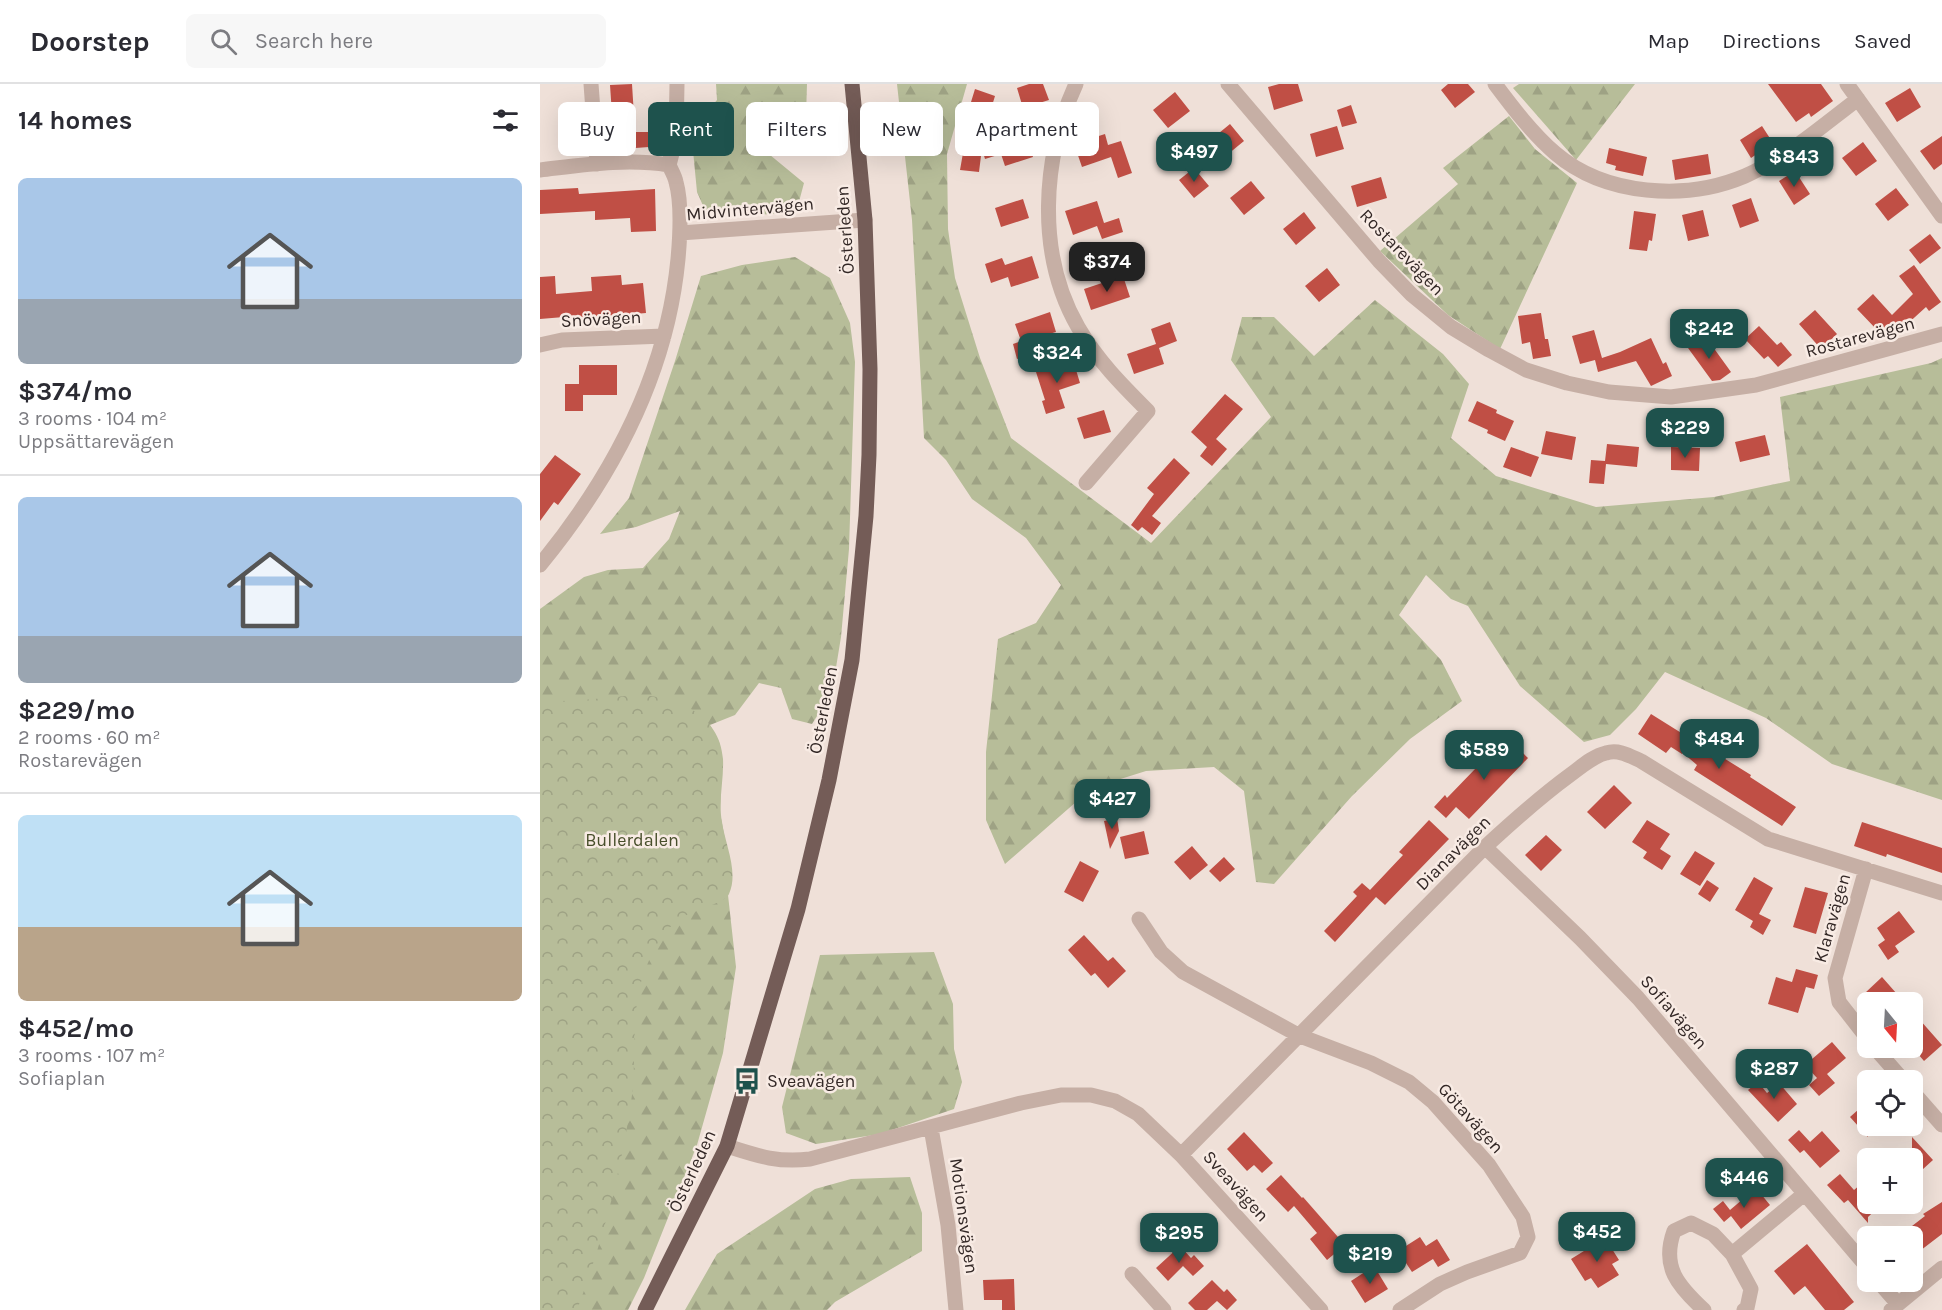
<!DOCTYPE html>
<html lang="en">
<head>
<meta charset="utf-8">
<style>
	body { margin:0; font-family:Karla,sans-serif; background:#f7f7f7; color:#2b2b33; height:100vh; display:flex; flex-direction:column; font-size:22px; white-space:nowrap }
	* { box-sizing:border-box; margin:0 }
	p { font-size:20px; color:#7c7c81 }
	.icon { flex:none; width:33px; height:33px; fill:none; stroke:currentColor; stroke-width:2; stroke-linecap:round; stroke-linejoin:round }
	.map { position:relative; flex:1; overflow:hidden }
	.side { display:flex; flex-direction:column; background:#fff; width:540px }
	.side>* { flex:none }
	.top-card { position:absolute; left:18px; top:18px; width:570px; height:54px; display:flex; gap:12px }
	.needle { width:39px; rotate:162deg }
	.tools { position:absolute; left:1317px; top:908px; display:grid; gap:12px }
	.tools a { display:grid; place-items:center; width:66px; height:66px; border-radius:9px; background:#fff; box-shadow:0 6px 24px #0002; font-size:30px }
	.price { position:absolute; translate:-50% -51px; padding:0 14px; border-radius:12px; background:#1e524d; color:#fff; font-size:20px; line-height:39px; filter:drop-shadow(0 2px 3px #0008) }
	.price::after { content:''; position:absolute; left:50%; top:36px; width:18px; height:14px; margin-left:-9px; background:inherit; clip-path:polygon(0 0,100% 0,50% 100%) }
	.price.selected { background:#222; color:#fff }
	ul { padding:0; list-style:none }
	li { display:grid; align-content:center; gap:12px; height:318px; padding:0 18px }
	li+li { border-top:2px solid #e1e1e2 }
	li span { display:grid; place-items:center; height:186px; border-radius:9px; color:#555 }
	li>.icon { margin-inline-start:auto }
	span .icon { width:108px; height:108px; fill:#fffc; stroke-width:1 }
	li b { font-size:26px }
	h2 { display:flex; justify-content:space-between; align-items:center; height:72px; padding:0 18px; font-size:26px }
	.chip { padding:0 21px; border-radius:9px; background:#fff; box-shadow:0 6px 24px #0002; font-size:21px; line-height:54px }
	.chip.selected { background:#1e524d; color:#fff }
	header { display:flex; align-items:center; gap:36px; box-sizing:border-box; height:84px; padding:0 30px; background:#fff; border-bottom:2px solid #e1e1e2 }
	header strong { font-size:28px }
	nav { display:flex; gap:33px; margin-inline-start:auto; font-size:21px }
	.search { width:420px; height:54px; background:#f7f7f7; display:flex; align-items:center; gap:15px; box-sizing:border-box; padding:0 21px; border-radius:9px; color:#7c7c81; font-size:22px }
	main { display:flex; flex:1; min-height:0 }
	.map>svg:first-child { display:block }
	.forest { fill:url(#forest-firs) }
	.park { fill:url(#park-crowns) }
	.building { fill:#c04f45 }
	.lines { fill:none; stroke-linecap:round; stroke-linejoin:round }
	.minor { stroke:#c6afa5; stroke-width:15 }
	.major { stroke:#745c57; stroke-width:15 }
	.labels { text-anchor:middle; stroke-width:5; stroke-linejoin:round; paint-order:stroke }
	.street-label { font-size:18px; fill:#332826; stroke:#f8ebe4 }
	.park-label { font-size:18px; fill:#484f2b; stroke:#f8ebe4 }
	.poi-label { font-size:18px; fill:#332826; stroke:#f8ebe4; text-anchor:start }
</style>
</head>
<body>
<header>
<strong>Doorstep</strong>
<div class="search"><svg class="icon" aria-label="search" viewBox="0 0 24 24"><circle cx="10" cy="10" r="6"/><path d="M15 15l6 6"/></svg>Search here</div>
<nav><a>Map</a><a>Directions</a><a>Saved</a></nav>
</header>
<main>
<section class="side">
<h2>14 homes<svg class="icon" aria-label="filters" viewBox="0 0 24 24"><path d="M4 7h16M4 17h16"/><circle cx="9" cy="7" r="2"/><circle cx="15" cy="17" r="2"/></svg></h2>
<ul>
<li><span style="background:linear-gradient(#a9c7e8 65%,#9aa5b1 0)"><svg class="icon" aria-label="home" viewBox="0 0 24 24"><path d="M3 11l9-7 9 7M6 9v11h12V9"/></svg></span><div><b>$374/mo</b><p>3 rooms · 104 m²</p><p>Uppsättarevägen</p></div></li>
<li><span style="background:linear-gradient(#a9c7e8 75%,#9aa5b1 0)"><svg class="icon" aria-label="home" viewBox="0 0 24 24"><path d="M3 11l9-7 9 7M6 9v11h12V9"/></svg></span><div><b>$229/mo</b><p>2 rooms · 60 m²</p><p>Rostarevägen</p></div></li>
<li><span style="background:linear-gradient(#bfe0f5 60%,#b9a48a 0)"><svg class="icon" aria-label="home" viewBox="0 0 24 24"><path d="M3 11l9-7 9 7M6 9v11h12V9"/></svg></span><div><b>$452/mo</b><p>3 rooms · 107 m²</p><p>Sofiaplan</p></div></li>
</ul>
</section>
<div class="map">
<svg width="1402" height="1226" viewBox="0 0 1402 1226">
	<defs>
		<pattern id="forest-firs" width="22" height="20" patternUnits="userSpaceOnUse" patternTransform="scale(1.5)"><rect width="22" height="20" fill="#b7bd99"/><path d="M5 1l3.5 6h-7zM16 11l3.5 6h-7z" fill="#9ea284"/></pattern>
		<pattern id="park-crowns" width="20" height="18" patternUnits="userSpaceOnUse" patternTransform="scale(1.5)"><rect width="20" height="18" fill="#b7bd99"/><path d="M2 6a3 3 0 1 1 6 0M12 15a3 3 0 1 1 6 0" fill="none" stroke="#9ea284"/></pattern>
	</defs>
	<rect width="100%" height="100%" fill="#efe0d8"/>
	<path class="forest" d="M176 0H267L266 32 232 47 224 66 264 99 256 129 168 133 157 108 151 46 177 16Z
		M357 0H427L407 70 408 145 415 194 440 274 471 354 611 459 731 333 691 276 702 233H734L774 272 835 216 903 270 929 300 911 354 956 392 1056 423 1174 413 1250 397 1240 313 1391 279 1402 274V716L1292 680 1226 634 1125 588 1096 625 1070 651 1044 658 980 602 928 522 911 515 886 491 859 531 901 576 922 617 870 655 812 712 734 800 716 798 704 707 674 683 606 687 552 704 465 780 446 736V668L458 555 496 539 521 501 486 454 432 415 406 376 384 354 372 136Z
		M979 0H1095L1036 76 973 4Z
		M969 32 995 65 1037 99 960 265 908 231 840 167 918 100 903 84Z
		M255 173 290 194 310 239 315 278 309 465 301 553 292 608 272 640 252 635 241 604 219 599 195 631 170 641 179 658 182 672 180 729 191 787 188 811 196 883 183 969 157 1061 104 1194 88 1226H0V525L44 493 68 486 103 484 129 455 140 427 96 443 60 450 89 414 135 277 161 192 202 181Z
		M394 868 413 920 414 965 422 998 414 1025 340 1050 276 1060 246 1049 242 1023 280 871Z
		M370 1093 382 1129V1167L295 1218 287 1226H145L177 1170 275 1105 311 1095Z"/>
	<path class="park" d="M97 611C136 612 180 630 183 675 184 696 178 717 182 738 185 760 199 788 189 810 185 819 152 827 141 834 120 847 104 883 99 907 92 941 96 977 92 1011 82 1085 63 1156 37 1226H0V620Z"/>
	<path class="building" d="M92 0 95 48H108L109 63 82 65 81 45H73L70 1Z
		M489 0H503L509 16 483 24 477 4Z
		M739 0H758L763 17 734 26 728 3Z
		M908 0H928L935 8 915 24 901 6Z
		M1228 0H1281L1293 17 1271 33 1269 29 1256 38Z
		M1370 4 1381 23 1357 38 1345 19Z
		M435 5 455 12 451 25 431 18Z
		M635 8 650 27 628 44 613 26Z
		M811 21 817 39 802 43 797 26Z
		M690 40 704 57 682 75 668 58Z
		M797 42 804 65 776 73 770 50Z
		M1222 42 1233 59 1211 74 1200 56Z
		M460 48 464 61 487 54 493 73 465 82 461 70 445 75 439 55Z
		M565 50 568 61 581 57 592 89 578 94 571 73 542 83 534 60Z
		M1402 52V80L1394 86 1380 67Z
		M1323 58 1337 77 1316 92 1302 74Z
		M1069 64 1107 73 1103 92 1075 86 1076 82 1066 79Z
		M423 69 441 72 439 88 420 86Z
		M1168 70 1171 90 1135 96 1132 76Z
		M654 84 669 102 654 114 639 96Z
		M1255 87 1270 110 1254 121 1239 97Z
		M841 93 847 114 817 123 811 102Z
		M711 97 725 114 704 131 690 114Z
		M38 104 39 110 115 105 116 147 91 148 90 134 55 136V127L0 130V106Z
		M1356 104 1369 121 1348 137 1335 120Z
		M1211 114 1219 137 1200 144 1192 121Z
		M483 115 489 134 461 143 455 124Z
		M557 117 564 139 579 134 583 148 562 155 557 142 533 151 525 127Z
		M1163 126 1169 152 1148 157 1142 131Z
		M1094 127 1116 130 1112 157 1109 156 1107 167 1089 165Z
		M764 128 776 144 756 161 743 145Z
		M1390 150 1401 164 1380 180 1369 166Z
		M492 172 499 194 471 203 468 193 451 199 445 180 462 174 465 181Z
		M1374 181 1401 218 1389 227 1386 223 1353 253 1342 241 1337 246 1317 225 1333 210 1352 231 1373 210 1359 192Z
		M787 184 800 201 779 218 765 202Z
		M81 191 82 201 103 199 106 229 37 235 36 232 0 235V193L15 192 16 210 52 207 51 193Z
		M583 192 590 213 551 226 544 205Z
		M1275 226 1297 250 1281 265 1259 240Z
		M510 228 516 248 488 256 492 270 477 275 473 260 481 257 475 240Z
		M1001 229 1005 255H1008L1011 272 993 275 990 258 982 260 978 232Z
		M630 238 637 257 619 264 624 280 594 290 587 270 616 260 611 245Z
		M1219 242 1237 261 1241 258 1252 271 1238 283 1228 272 1224 275 1205 255Z
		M1054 246 1062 274 1080 268 1111 254 1123 280 1126 278 1132 292 1111 302 1096 277 1058 288 1055 276 1040 280 1032 252Z
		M1165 252 1191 288 1180 296 1172 297 1148 264Z
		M533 276 540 299 519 306 525 324 506 330 502 317 505 316 496 288Z
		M39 281H77V311H43V327H25V300H39Z
		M685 310 703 325 676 355 687 365 672 382 660 372 667 363 651 348Z
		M937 317 957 326 956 329 974 337 965 357 947 349 948 346 928 337Z
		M564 326 571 348 544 355 537 334Z
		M1006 347 1036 353 1032 376 1001 370Z
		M1225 351 1230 371 1200 378 1195 358Z
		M1067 360 1099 363 1097 383 1066 380 1064 400 1049 399 1051 376 1065 377Z
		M971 363 999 373 991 393 963 383Z
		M1131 363 1160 364 1159 387 1131 386Z
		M15 371 41 390 18 421 14 418 0 437V390Z
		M634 374 650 389 612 432 621 439 612 451 602 443 598 447 591 441 614 410 607 404Z
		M1111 630 1167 665 1172 658 1186 667 1182 673 1211 691 1210 693 1256 723 1242 742 1154 686 1157 681 1143 669 1142 670 1131 663 1126 669 1098 650Z
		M966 653 988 674 929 735 916 723 906 734 894 723 905 711 907 714Z
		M1074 701 1092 719 1065 745 1047 728Z
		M577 734 579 747 570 765 564 737Z
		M889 736 909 755 845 821 836 813 795 858 784 847 817 812 813 808 822 799 830 806 863 771 859 768Z
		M1107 736 1130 750 1120 765 1131 772 1122 786 1103 774 1107 768 1092 758Z
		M1322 738 1402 764V789L1347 770 1346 773 1314 762Z
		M604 747 609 770 585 775 580 753Z
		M1006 751 1022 766 1001 787 985 771Z
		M652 762 668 781 650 796 634 778Z
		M1155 767 1175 779 1160 802 1140 790Z
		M684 773 695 785 680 798 669 787Z
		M540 777 559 787 543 818 524 808Z
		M1214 793 1233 804 1219 830 1231 836 1223 851 1210 843 1213 837 1195 826Z
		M1167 796 1179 804 1170 818 1158 810Z
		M1265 803 1288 809 1276 850 1253 843Z
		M1359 827 1375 848 1355 862 1359 868 1348 876 1338 861 1345 856 1337 844Z
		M544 851 568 877 573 873 586 887 568 904 555 889 551 892 528 866Z
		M1256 885 1278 891 1274 905 1266 903 1258 929 1228 920 1236 893 1252 898Z
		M1342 893 1364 918H1334L1325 909Z
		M1372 927 1402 961 1384 977 1372 963Z
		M1292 958 1306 974 1287 990 1295 999 1279 1012 1269 1001 1277 994 1265 981Z
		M1218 998 1227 1009 1239 999 1257 1020 1238 1038 1208 1006Z
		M1328 1017V1053L1310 1033Z
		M1259 1046 1270 1058 1282 1047 1300 1067 1280 1084 1264 1066 1260 1069 1248 1056Z
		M704 1048 733 1079 722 1089 714 1081 707 1087 687 1065Z
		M1372 1053 1393 1076 1372 1095Z
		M1300 1090 1314 1106 1328 1094V1119H1343L1328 1133V1139L1308 1116 1304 1119 1287 1101Z
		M741 1091 762 1114 763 1113 805 1161 787 1176 770 1155 777 1149 754 1122 748 1128 726 1105Z
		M1216 1104 1230 1121 1201 1145 1191 1132 1184 1138 1173 1125 1183 1117 1190 1126Z
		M1402 1118V1150L1372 1173V1152H1359L1385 1132 1383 1130Z
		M629 1129 639 1141 622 1157 611 1145Z
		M880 1153 886 1162 897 1155 910 1176 898 1183 893 1175 872 1188 858 1167Z
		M1065 1154 1079 1176 1072 1180 1079 1191 1058 1204 1051 1194 1045 1197 1031 1175Z
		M1267 1160 1314 1218 1304 1226H1285L1265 1202 1254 1211 1234 1187Z
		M640 1162 651 1174 654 1171 664 1182 653 1192 643 1182 628 1197 616 1184Z
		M834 1182 848 1205 825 1219 811 1197Z
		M474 1195 475 1226H462V1216H444L443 1196Z
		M672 1196 684 1208 687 1205 697 1216 687 1226 677 1217 667 1226H655L648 1219Z"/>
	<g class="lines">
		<path class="minor" d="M51 0 57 80
			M536 0C502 74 496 170 538 243 557 276 582 301 608 327L546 399
			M688 0 839 177 872 211 911 243 949 266 986 286 1027 299 1069 308 1131 313 1216 301 1402 250
			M955 0C973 24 992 49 1015 69 1065 112 1146 117 1205 92 1246 74 1282 42 1318 15
			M1307 0 1402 132
			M129 81 136 54 137 0
			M0 86C43 81 86 74 129 81 131 86 135 92 136 98 142 119 140 153 138 175 127 290 73 392 0 481
			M140 149 325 136
			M0 261 22 256 124 252
			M945 763 1040 854 1098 914 1328 1184
			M1326 785 1295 894 1299 918 1328 955
			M599 835 621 868 643 888 760 952 831 979 869 998 893 1018 949 1081 983 1133 988 1153 980 1169 927 1188 900 1200 860 1226
			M1334 963 1363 996
			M1372 1007 1402 1041
			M391 1044 408 1141 416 1226
			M187 1062C218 1072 238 1079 270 1075L481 1019 521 1011H551L575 1017 598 1030 641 1071 781 1226
			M641 1071 945 763C972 738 1000 713 1030 691 1041 683 1053 672 1066 669 1079 665 1090 672 1101 677L1228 755 1402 809
			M1192 1170 1264 1110
			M592 1190 624 1226
			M1338 1197 1358 1220
			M1164 1226C1138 1202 1121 1183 1134 1147L1151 1139 1173 1150 1192 1170 1211 1205 1207 1224 1204 1226
			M1351 1226 1402 1184"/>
		<path class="major" d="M105 1226 187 1062 258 825 289 696 312 576 326 432 329 371 330 285 325 136 312 0"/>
	</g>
	<defs>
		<symbol id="bus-bare" viewBox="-9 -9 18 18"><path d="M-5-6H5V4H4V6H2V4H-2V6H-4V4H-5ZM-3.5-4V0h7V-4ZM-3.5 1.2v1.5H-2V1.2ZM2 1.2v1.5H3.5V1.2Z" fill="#1e524d" stroke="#f8ebe4" stroke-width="2.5" paint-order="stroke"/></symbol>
	</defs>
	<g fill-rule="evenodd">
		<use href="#bus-bare" x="188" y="978" width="38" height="38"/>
	</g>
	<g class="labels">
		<g class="street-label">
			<text transform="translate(210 125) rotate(-5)" y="6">Midvintervägen</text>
			<text transform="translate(305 146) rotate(-94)" y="6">Österleden</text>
			<text transform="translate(862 168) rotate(46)" y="6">Rostarevägen</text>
			<text transform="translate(61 235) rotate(-3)" y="6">Snövägen</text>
			<text transform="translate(1320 253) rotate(-15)" y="6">Rostarevägen</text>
			<text transform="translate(283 626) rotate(-79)" y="6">Österleden</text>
			<text transform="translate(913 769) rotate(-45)" y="6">Dianavägen</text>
			<text transform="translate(1292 834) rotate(-74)" y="6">Klaravägen</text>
			<text transform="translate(1134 928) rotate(49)" y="6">Sofiavägen</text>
			<text transform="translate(931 1034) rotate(48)" y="6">Götavägen</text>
			<text transform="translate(152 1087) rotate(-65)" y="6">Österleden</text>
			<text transform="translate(696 1102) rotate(48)" y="6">Sveavägen</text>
			<text transform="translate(424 1132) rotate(82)" y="6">Motionsvägen</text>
		</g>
		<g class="park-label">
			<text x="92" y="762">Bullerdalen</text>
		</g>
		<g class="poi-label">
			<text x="227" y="1003">Sveavägen</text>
		</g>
	</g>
</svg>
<div class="tools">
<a><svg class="needle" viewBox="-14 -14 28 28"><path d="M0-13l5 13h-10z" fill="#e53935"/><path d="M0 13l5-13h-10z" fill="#7c7c81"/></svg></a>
<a><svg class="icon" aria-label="locate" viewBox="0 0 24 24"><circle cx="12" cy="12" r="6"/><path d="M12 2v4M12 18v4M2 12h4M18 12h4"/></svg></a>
<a>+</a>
<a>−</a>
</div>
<b class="price" style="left:654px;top:99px">$497</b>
<b class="price" style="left:1254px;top:104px">$843</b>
<b class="price selected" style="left:567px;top:209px">$374</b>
<b class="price" style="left:1169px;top:276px">$242</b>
<b class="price" style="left:517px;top:300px">$324</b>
<b class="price" style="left:1145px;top:375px">$229</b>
<b class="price" style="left:1179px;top:686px">$484</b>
<b class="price" style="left:944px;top:697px">$589</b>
<b class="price" style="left:572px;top:746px">$427</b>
<b class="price" style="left:1234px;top:1016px">$287</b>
<b class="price" style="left:1204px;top:1125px">$446</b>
<b class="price" style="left:1057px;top:1179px">$452</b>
<b class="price" style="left:639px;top:1180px">$295</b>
<b class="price" style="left:830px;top:1201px">$219</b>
<div class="top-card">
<a class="chip">Buy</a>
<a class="chip selected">Rent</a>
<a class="chip">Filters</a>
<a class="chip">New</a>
<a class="chip">Apartment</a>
</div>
</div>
</main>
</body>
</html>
